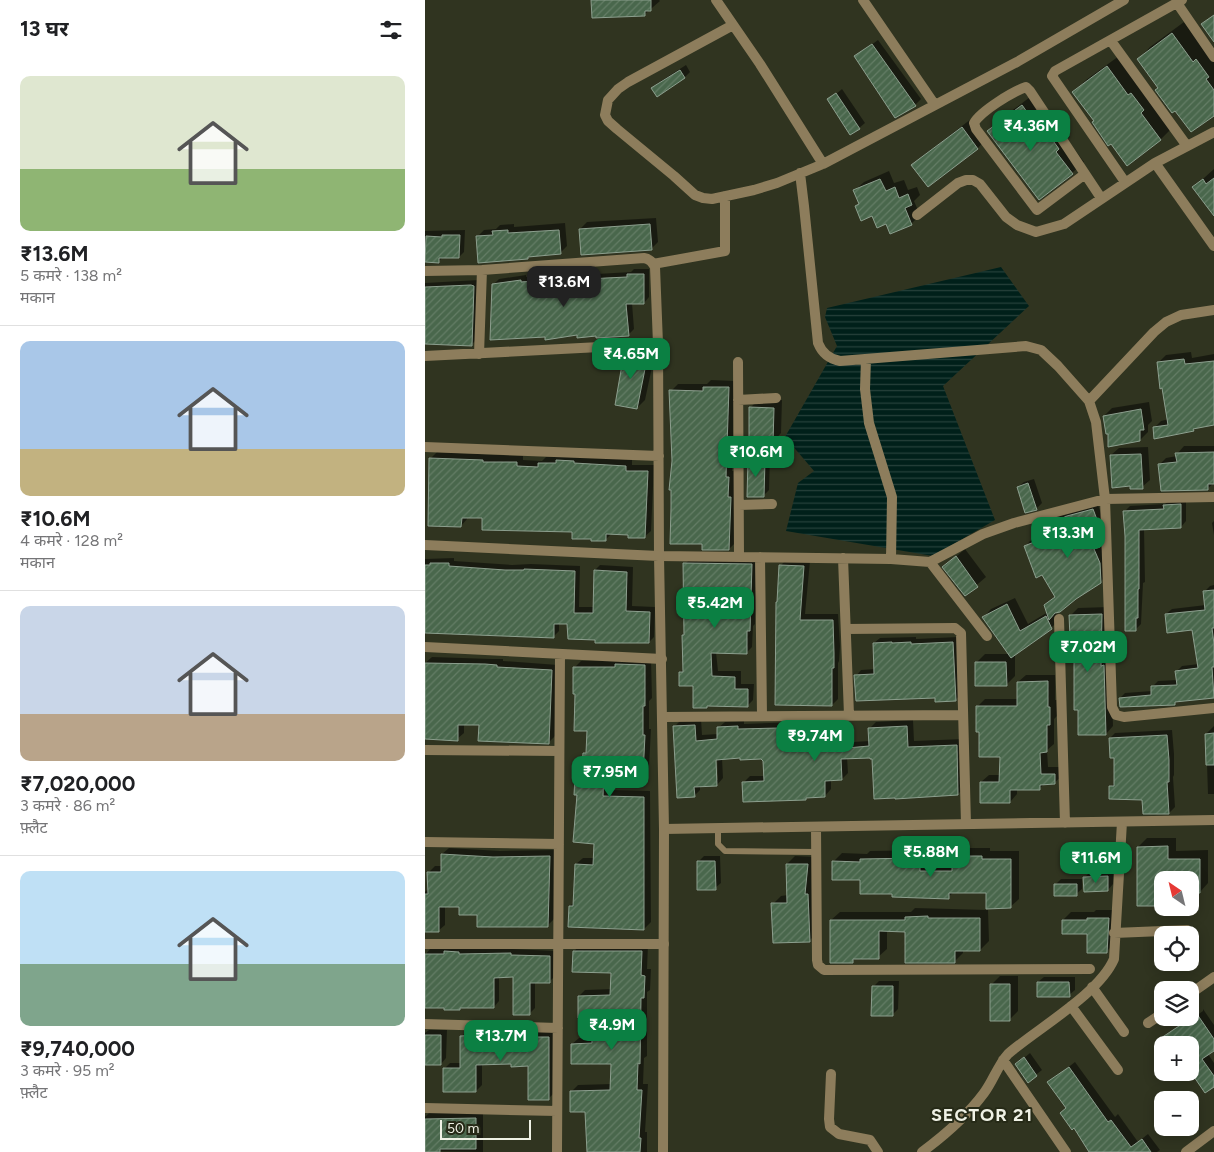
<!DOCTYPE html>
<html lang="hi">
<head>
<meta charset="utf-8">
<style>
	body { margin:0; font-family:Figtree,"Noto Sans Devanagari",sans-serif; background:#f6f6f6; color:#202124; height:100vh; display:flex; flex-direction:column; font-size:19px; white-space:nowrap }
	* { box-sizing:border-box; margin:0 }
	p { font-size:16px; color:#757577 }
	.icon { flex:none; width:28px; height:28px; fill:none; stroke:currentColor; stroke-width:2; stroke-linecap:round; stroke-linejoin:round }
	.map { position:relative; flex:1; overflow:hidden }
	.panel { display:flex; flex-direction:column; background:#fff; width:425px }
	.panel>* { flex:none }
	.needle { width:32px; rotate:325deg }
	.tools { position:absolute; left:729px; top:871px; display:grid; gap:10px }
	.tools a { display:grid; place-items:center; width:45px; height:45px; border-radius:10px; background:#fff; box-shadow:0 2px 12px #0003; font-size:25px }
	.scale { position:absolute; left:15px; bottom:12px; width:91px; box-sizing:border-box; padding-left:5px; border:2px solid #eff1e5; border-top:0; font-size:14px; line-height:18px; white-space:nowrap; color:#eff1e5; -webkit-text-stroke:4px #262a17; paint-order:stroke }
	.price { position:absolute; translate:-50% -42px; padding:0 11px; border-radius:10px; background:#0b8043; color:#fff; font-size:16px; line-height:32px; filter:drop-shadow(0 1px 2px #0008) }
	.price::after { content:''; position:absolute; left:50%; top:30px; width:15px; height:11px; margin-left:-8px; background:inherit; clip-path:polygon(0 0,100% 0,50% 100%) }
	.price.on { background:#222; color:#fff }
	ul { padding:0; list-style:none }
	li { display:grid; align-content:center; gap:10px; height:265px; padding:0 20px }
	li+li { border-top:1px solid #e0e0e0 }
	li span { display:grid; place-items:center; height:155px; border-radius:10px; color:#555 }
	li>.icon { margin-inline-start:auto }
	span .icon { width:90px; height:90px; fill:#fffc; stroke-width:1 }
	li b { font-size:21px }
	h2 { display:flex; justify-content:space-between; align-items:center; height:60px; padding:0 20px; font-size:21px }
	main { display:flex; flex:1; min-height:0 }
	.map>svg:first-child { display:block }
	.water { fill:url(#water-rules) }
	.shadow { fill:#0007; fill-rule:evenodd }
	.building { fill:url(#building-hatch); stroke:#8c9f8e }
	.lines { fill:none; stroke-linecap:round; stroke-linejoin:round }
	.service { stroke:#8d7d5c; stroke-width:6 }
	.minor { stroke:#8d7d5c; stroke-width:10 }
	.tertiary { stroke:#8d7d5c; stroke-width:10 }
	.labels { text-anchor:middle; stroke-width:4; stroke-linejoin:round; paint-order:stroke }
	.district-label { font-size:18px; font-weight:bold; letter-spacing:1px; fill:#eff1e5; stroke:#262a17 }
</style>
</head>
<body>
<main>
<section class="panel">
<h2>13 घर<svg class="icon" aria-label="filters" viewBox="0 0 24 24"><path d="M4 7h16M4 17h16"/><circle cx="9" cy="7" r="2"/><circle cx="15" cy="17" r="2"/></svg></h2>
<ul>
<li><span style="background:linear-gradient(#dfe7d0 60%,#8fb573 0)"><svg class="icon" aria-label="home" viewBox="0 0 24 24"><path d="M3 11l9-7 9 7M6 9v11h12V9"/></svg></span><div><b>₹13.6M</b><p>5 कमरे · 138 m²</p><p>मकान</p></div></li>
<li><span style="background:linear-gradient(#a9c7e8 70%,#c2b280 0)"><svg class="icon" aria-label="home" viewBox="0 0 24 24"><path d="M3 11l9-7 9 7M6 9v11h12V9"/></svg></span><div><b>₹10.6M</b><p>4 कमरे · 128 m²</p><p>मकान</p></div></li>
<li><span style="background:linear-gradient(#c9d6e8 70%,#b9a48a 0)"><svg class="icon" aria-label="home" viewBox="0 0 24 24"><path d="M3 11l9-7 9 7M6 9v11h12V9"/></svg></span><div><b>₹7,020,000</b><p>3 कमरे · 86 m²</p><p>फ़्लैट</p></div></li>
<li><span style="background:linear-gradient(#bfe0f5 60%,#7fa58c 0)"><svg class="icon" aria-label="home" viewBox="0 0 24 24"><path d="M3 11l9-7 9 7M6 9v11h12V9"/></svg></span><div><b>₹9,740,000</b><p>3 कमरे · 95 m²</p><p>फ़्लैट</p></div></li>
</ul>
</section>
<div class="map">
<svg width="789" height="1152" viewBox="0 0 789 1152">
	<defs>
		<pattern id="water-rules" width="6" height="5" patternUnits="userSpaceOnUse" patternTransform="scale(1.25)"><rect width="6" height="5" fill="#00201a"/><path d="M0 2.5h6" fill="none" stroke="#26413b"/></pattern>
		<pattern id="building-hatch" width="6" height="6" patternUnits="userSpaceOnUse" patternTransform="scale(1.25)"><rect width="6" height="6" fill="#49674c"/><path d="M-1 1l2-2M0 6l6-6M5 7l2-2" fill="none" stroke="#647d66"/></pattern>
	</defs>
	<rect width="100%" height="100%" fill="#303420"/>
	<path class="water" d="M576 267 604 306 518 386 570 520 508 556 361 531 373 483 389 471 360 437 412 346 400 317 402 308Z"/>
	<path class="shadow" d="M168 0H234L235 1 220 14Z
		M759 22 780 51 789 56V114L751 109 714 59 725 47Z
		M453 40 496 99 490 105 471 117 431 56Z
		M694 56 747 128 736 139 702 164 649 92 661 80Z
		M261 65 265 72 260 77 232 95 228 88 233 83Z
		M417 89 440 123 434 128 404 100Z
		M609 94 630 123 633 121 645 137 642 139 659 162 647 173 564 131 576 119Z
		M546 119 561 139 553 148 503 185 488 165 497 157Z
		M789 169V214L769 187Z
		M464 171 469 183 479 180 483 190 492 187 495 195 489 201 495 215 486 224 461 222 431 206 435 203 430 190 439 182Z
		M231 218 233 242 226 249 155 229 162 222Z
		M140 223 142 246 135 253 105 255 52 237 59 230 71 229 75 225 89 224V227Z
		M40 230 39 252 34 257H18L14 261 0 260V231Z
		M209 269H224V297L219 303H207L209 329 203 335 153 334 121 336 68 285 74 279 101 275V277L138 274 141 272 154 271 155 275 206 272Z
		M54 280 52 339 46 345 9 343 8 344H0V283Z
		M208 345 231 348 220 400 212 408 200 353Z
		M766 352 767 358 789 354V424L771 427 768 430 729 428 736 421 744 419 733 363 741 355Z
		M286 380 310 381 307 471H310L311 542 304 549 278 543 248 461 246 391 253 384H282Z
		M334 399 357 400 356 433 348 442 343 441 340 445 325 408Z
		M724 402 727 421 723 425V432L715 440 684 432 679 416 687 408Z
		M759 446H789V483L782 489 734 465 741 458 752 456V454Z
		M723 447 725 480 717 487 706 485 686 455 694 448Z
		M12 452 98 456V460L117 461 121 457H136L139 454 207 460V465H229L226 531 219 537 204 534 187 533 180 540 167 538 149 531 58 517 42 516V519L36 526 5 459Z
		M330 455H345L344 490 338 496 325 460Z
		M609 479 617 503 611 509 593 487 599 482Z
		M761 499V521L756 527 719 528 720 582 718 583 716 624 710 630 700 511 705 506 740 504 745 500Z
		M673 505 678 519 676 522 679 532 680 540 675 545 680 557 681 576 675 582 630 612 634 620 626 628 590 654V676L581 685 552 662 560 654H585L559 617 566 609 590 598 603 624 623 612 621 605 631 596 600 547 605 541 623 534 620 526 625 520 648 511Z
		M789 521V535L787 523Z
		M540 549 561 577 540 595 519 567Z
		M29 558V561L87 565 106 564 155 566 154 607H169L170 570 175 565 208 567 207 606 230 607 229 637 224 642 172 639 143 623H134V631L128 637 0 626V559Z
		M266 558 333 559 330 624 328 626 327 647 321 653 291 652 293 671H316V684H329L328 700 322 706 269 685 255 672 259 669 261 634 260 564Z
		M361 560 385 561 380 614H413L415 646 414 661 413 663V699L407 705 352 602 354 600 355 566Z
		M789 585V696L752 701 750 703 695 698 700 693 727 691V687L733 681 752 680 751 672 757 666 774 664 768 629 741 614 747 609 781 605 779 592 785 586Z
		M684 607 688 726 681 734 651 659 646 615 653 608Z
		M491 637V639L533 637 536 694 530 700 431 676 436 670 450 669 449 643 455 638Z
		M7 657 67 659H78V661L133 665 130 736 123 743 55 724H39V733L32 739 0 738V663Z
		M226 659 227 698 224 701V729H226L224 767 218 774H185L184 790 225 791 226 922 219 929 145 906 149 902 151 864 158 858H170L171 842 154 794 151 777 158 771 159 754 162 750 164 730 151 693 149 668 156 661Z
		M601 675H630V700H632V716L629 719V744L622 750 623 767H637V776L629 783H620L614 789H592V794L585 802 556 782 564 775H576V756L555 730 552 707 560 699H593V682Z
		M276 719 277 735 293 734V728L300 722 319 721V724L403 721V724L427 723 428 742 445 741V728L451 722 488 720 489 741 538 739 539 788 533 794 448 758 422 757 423 773 417 779 406 780V789L400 796 382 797 318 783 325 776H340L339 760 337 758 316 757 297 758 298 778 292 785 275 786V790L269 796 249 727 256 720ZM292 753 293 780H291L289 754Z
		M789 726V794H783L781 734Z
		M747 730 749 754V775L748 777 750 807 744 813H719L718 799 686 787 690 782V756L685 738 690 733Z
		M722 838H751V851L783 850V883L775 892H765V880H738L713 847Z
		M24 848 75 851 131 850 129 919 122 926 53 913 35 905H20V925L13 931H0V892L4 888V872L10 866H17V854Z
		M537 848H565V851H594V899L585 907 562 891 529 892 523 897 468 893 436 879 408 862 417 853 442 854 445 851 503 850V863H528V857Z
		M279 856H295L296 883 290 888 273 862Z
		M370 856 390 857 392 933 384 941 348 904 356 896 363 895 362 864Z
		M688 871V884L683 890 660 877 665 872Z
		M636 879H657V889L651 894 630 885Z
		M490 908 563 910 564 941 555 950H538V953L530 961 482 930H462V949L453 957H431L427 962 406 920 415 912H486Z
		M671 910H691L690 943 682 951 663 932 638 920 646 912H669Z
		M156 945H223L222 969H226L225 990 222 992V1056L219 1058 218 1084H223L220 1132H222V1152H163L162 1111 146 1092 153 1085 186 1084 187 1062 147 1044 154 1038H168V1016L154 996 160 990 187 989V972L149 951Z
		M26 946 130 951V976L124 982H110V1008L104 1014 90 976H74V1001L69 1007H37L34 1009 21 1006H0V955L5 949H23Z
		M575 976H593V1011L585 1019 566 985Z
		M619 977H650V990L644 995 613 982Z
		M454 981H474L473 1009 467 1015 448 987Z
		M778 1009 789 1025V1050L783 1054 789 1063V1085L765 1069V1045H742V1036L778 1011Z
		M4 1030H22L21 1058 16 1064H0V1033Z
		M108 1030 129 1032V1093L123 1099 104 1065 88 1063H57V1085L51 1091 19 1069 25 1063H36V1037L42 1031Z
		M605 1053 617 1070 603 1081 592 1064Z
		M650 1062 690 1117 693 1114 713 1142 723 1134 735 1150 732 1152H668L642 1108 624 1082Z
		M58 1110V1152L0 1151V1117L5 1112Z"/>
	<path class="building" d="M166 0H226V11H220V16L167 18Z
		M789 15V42L776 24Z
		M747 33 768 62 771 59 784 77 781 79 789 90V116L766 132 750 111 747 113 730 90 733 88 712 59Z
		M447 44 491 106 470 118 429 56Z
		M682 66 703 95 706 93 719 110 716 113 736 140 702 166 686 144 683 146 667 122 669 121 647 92Z
		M255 70 260 78 232 97 226 88Z
		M411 93 435 129 425 135 402 99Z
		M597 105 618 134 621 131 634 149 631 152 648 174 614 200 562 131Z
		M537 127 553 149 503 187 486 165Z
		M789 178V216L767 187 778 179 781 184Z
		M455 179 461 191 470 187 474 198 483 194 487 205 480 208 487 225 465 234 461 224 452 228 447 216 436 221 430 206 434 204 428 190Z
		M225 224 227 250 156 255 154 229Z
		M83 230V233L134 230 136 254 103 257V259L53 263 51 236 68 235 67 231Z
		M17 235H35L34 258H14V263L0 262 1 236 17 237Z
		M202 274H219V304H201L204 336 171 338V336L152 338V335L120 340V337L65 340 67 284 96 280V282L134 279V277L149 276V280L181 278 202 277Z
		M46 285 49 286 47 346 0 344V287Z
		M205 352 224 355 222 369H220L212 409 190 405 199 353Z
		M759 359 760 364 789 361V425L768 429 769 431 729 439 728 427 743 425 737 388 735 389 732 362Z
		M278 387H304L301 477H304L303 497H306L304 550H277V544H245L246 508V490H244L247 461 244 390 278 391Z
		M324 407 349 408 348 443H340V446H324Z
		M716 409 719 430H715V441L683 447V434H681L678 416Z
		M789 452V484H783V490L736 491 733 464 752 462 750 453Z
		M716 454 718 489H705V486L687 488 685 455Z
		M4 458 58 460V462H92V466L113 467V463H131V460L149 461V463L201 466V471H223L220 538H203V535L181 534V541H166V539H147V532L57 530V518H37L36 527 3 526Z
		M323 460H340L339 497H322Z
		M603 483 612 510 600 513 592 487Z
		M756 504V528L714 530V589H713V618H711V631H700V536L698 511 739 509 738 505Z
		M668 509 674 525 670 527 674 538 675 547 669 549 675 563 676 583 651 599 635 612 630 613 624 620 619 605 630 597 617 575 611 578 599 546 622 537 618 526 642 516Z
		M531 556 553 587 540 596 517 567Z
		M5 563H24V566L80 570H99V569L150 571 149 613H168L169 570 202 572 201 611 225 612 224 643H170V640L143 639 142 624H129V638L0 633V565H5Z
		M258 563 327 564 325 631H322V654L286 653 287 676 310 677V689H323V707L282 706V708H268V686H254V672H258L257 635H259Z
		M354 565 379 566 375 620H408L409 653V668H407V706L350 705 351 602H352Z
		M789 590V628H787L789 644V667H787L789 698 750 702V705L695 707 694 698 726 695V686L752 685 750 671 773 668 767 630 742 633 740 614 780 610 778 591Z
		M582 604 595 631 621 616 627 629 586 658 557 617Z
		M677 614 676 666 679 665 681 735H653V710H649V660H646L644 615Z
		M467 642V643L486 642V644L528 642 531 701 510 702V698L431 701 429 675 449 674 448 643Z
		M550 662H581L582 686H550Z
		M0 663 60 664 72 665V667L127 670 124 744 53 741 54 725H33V741L0 739Z
		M190 664 220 665V706H218V735H220L218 775H179L178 796 219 797V930L143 927 144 906H148L150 864 168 865 169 844 148 842 152 795H149L150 777H156L158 753H161L162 731H149L150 694H148V667H190Z
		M623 681V707H625V725H622V752L615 753 616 774H630V784L615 785V790H585V803H555V782H574L575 757H554V732H551V706H592V682Z
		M270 725 271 741 292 739V727L313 726V729L397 727V729L421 728 422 748 444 746 443 728 482 726 483 747 532 745 533 795 470 799V798L449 799 447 759H445V758L416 759 417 780 400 781V797L381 798V800L318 802 317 782 339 781 338 761 336 759 315 760V758L291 760 292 786 269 787 270 797 252 798 248 726Z
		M789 733V765H781L780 734Z
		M742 735 744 760V782H742L744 814H718L717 800 684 799V786H689V758H685L684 738Z
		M743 846V859H775V893H765V880H738V906H712V847Z
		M16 854 68 857 125 856 123 927H52V915H34V907H14V932H0V894H3L2 872H16Z
		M527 856H557V859H586V908L561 909V893H524V899L467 897V894H435V880H407V861L435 862V859L495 858V871H527Z
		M272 861H290L291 890H272Z
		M361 864H383L380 894H383L385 942 348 943 346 903H362Z
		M683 876V891L659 892 658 877Z
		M629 884H652V896H629Z
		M503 916V918H555V951H530V963H480V932L454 931V959H428V963H405V920H480V917Z
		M662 918H684L682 953H662V934H637V920H662Z
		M19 951 34 952V954L86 953V955L125 956V983H105V1015H88V977L69 978V1008H35V1010H19V1008H0V954H19Z
		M148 951H217L216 975 220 976 219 998H216L215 1064 213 1063 212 1090H217L214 1138H216L215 1152H162L160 1112H145V1091L185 1090 186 1064H146V1044L167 1043 166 1018H153V996L185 995 186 973 147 972Z
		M612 982H644L645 997H612Z
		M565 984H585V1021H565Z
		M447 986H468V1016H446Z
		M772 1014 789 1039V1051L777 1059 789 1076V1087L780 1093 765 1071V1045H741L736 1038Z
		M0 1035H16V1065H0Z
		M53 1035H103V1037H124V1100H103V1066L86 1067V1064L51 1065V1092H18V1068H35V1036Z
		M599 1057 612 1076 603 1083 590 1064Z
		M644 1067 683 1122 686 1120 706 1147 717 1139 726 1152H664L649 1128 647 1130 635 1113 641 1108 622 1082Z
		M51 1118V1149H15V1152H0V1119Z"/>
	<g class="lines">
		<path class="service" d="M293 828V844L300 851 391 852"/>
		<path class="minor" d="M291 0 335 64 398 164
			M438 0 510 105
			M752 3 789 57
			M308 25 203 82 193 89 183 100 180 115 183 121 192 129 249 176 270 195 278 198 287 199 329 190 352 183 398 164 592 62 699 0
			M686 41 762 146
			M730 163 789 246
			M375 173 379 206 393 343C397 353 404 359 415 361L601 346 616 350 633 366 664 401 671 422 680 499 687 707 691 715 699 717 789 708
			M660 174 612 210 551 129 549 123C556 111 587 92 601 87L605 91 676 198
			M700 182 627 76 630 71 757 0
			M492 215 533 183 541 180H548L555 184 581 217 592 225 611 232 639 224 730 163 789 132
			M228 264 300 251V196
			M0 271 57 270 219 258C225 259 227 262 230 267L233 344 234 556 466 559 505 562 558 534 589 523 680 499 789 497
			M54 354 57 270
			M0 356 233 344
			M441 359 440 389 444 423 467 497 466 559
			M313 362 314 557
			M313 400 351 398
			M664 401 729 332 741 322 756 315 789 310
			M0 447 234 456
			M313 453H351
			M314 505 347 504
			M335 557 337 716
			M418 558 424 715
			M505 562 562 636
			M634 619 640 823
			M421 629 530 628 536 633 541 824
			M0 647 237 659
			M238 717 538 715
			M0 750 134 751
			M391 827 392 960 393 965 399 970 665 969
			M239 829 789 820
			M0 842 134 844
			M689 933 762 930
			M0 944H239
			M667 987 699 1032
			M765 994 789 977
			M646 1006 693 1070
			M723 1023 738 1013
			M0 1024 133 1028
			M578 1060 641 1152
			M406 1074 404 1119 405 1127 414 1134 445 1140 453 1152
			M0 1108 132 1111
			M132 1152 135 654
			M497 1152C520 1135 542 1116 559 1093 568 1081 573 1065 583 1054 613 1028 674 994 689 959L697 822
			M761 1152 789 1131"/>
		<path class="tertiary" d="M0 545 234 556 239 829 238 1152"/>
	</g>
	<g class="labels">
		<g class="district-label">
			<text x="557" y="1121">SECTOR 21</text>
		</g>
	</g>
</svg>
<div class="tools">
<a><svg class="needle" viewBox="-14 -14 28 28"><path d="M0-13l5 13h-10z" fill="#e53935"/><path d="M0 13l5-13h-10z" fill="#757577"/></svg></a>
<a><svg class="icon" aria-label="locate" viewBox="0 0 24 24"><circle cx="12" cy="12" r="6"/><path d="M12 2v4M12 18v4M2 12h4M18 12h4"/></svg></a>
<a><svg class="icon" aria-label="layers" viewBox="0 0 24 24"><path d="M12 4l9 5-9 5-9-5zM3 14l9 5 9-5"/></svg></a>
<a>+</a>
<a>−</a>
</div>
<div class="scale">50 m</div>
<b class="price" style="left:606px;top:152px">₹4.36M</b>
<b class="price on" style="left:139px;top:308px">₹13.6M</b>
<b class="price" style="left:206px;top:380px">₹4.65M</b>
<b class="price" style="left:331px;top:478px">₹10.6M</b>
<b class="price" style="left:643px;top:559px">₹13.3M</b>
<b class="price" style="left:290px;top:629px">₹5.42M</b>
<b class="price" style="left:663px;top:673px">₹7.02M</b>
<b class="price" style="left:390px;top:762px">₹9.74M</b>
<b class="price" style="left:185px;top:798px">₹7.95M</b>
<b class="price" style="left:506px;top:878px">₹5.88M</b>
<b class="price" style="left:671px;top:884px">₹11.6M</b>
<b class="price" style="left:187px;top:1051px">₹4.9M</b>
<b class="price" style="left:76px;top:1062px">₹13.7M</b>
</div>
</main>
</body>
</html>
